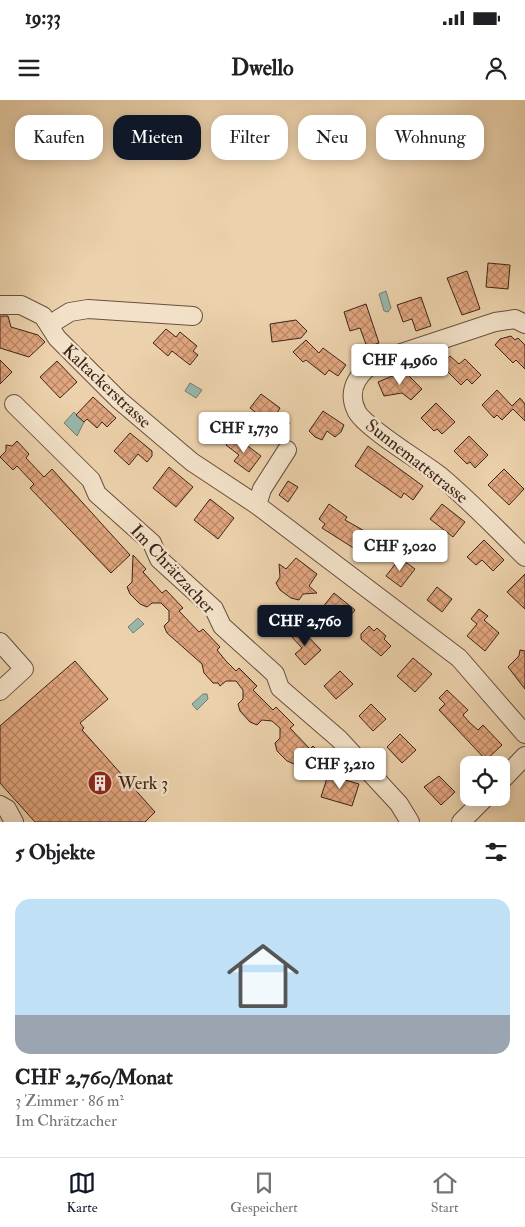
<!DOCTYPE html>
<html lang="de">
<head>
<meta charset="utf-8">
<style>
	body { margin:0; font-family:"IM FELL Double Pica",serif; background:#f2f2f2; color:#202124; height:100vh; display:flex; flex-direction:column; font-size:19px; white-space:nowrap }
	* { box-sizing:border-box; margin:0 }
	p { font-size:16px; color:#757577 }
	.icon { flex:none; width:28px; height:28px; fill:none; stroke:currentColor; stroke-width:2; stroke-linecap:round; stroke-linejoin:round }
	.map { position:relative; height:722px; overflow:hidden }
	.panel { display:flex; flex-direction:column; background:#fff; flex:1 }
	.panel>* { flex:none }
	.top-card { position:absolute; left:15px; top:15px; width:495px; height:45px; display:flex; gap:10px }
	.controls { position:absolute; left:460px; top:656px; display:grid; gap:10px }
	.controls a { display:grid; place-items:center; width:50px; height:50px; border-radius:10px; background:#fff; box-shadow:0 2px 12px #0003; font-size:25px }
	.price { position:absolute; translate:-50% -42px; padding:0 11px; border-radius:5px; background:#fff; color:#222; font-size:16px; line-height:32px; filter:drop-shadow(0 1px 2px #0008) }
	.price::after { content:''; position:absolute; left:50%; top:30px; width:15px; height:11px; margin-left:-8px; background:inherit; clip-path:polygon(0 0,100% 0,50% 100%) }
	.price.current { background:#111827; color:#fff }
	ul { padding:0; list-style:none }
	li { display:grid; align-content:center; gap:10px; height:265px; padding:0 15px }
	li+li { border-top:1px solid #e0e0e0 }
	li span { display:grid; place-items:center; height:155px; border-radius:15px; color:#555 }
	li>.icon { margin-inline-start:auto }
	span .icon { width:90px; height:90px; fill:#fffc; stroke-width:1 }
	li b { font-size:21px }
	h2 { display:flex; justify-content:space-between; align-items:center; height:60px; padding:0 15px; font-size:21px }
	.tag { padding:0 18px; border-radius:15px; background:#fff; box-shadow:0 2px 12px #0003; font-size:18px; line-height:45px }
	.tag.current { background:#111827; color:#fff }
	.status { display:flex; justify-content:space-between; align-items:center; height:35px; padding:0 25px; background:#fff; direction:ltr }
	.status svg { height:14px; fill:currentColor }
	header { display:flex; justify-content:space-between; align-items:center; height:65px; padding:0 15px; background:#fff; font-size:22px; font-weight:800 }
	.dock { display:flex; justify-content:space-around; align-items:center; height:70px; border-top:1px solid #e0e0e0; background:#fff; font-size:14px; color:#757577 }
	.dock a { display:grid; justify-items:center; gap:2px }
	.dock .current { color:#111827 }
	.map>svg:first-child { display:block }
	.water { fill:#99b7ab; stroke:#747c71 }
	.building { fill:url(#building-cross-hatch); stroke:#3c231a }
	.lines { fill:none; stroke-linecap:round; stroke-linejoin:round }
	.minor-casing { stroke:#684f3e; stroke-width:20 }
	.minor { stroke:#f3e2c9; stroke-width:18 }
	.labels { text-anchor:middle; stroke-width:5; stroke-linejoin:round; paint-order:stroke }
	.street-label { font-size:18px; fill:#3c231a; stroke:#f3e2c9 }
	.poi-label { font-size:18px; fill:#3c231a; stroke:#f3e2c9; text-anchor:start }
</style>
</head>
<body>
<div class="status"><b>19:33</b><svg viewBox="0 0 49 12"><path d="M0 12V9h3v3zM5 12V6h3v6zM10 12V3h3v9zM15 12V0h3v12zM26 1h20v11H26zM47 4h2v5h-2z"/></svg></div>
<header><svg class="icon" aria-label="menu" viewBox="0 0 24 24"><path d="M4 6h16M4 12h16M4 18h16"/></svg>Dwello<svg class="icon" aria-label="person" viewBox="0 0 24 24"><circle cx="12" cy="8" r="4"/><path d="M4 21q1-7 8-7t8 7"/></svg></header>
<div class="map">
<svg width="525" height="722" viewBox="0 0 525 722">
	<defs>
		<pattern id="building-cross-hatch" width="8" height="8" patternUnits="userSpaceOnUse" patternTransform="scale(1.25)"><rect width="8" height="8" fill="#e2a67f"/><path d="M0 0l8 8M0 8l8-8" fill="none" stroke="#b88767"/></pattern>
	</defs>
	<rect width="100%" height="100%" fill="#ecd2ac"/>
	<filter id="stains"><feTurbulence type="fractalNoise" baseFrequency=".004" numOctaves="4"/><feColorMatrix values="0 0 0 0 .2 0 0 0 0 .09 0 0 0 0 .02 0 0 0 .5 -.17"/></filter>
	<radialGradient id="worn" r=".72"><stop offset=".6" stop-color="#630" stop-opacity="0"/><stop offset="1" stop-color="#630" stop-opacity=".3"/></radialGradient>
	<path class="water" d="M386 191 391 208 388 212 384 211 379 194Z
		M190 283 202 290 196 298 185 291Z
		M74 312 84 322 77 336 64 323Z
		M138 518 144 524 133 533 128 527Z
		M203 594H207L208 599 197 610 192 604Z"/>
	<path class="building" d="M488 163 510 165 508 189 486 187Z
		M467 171 480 209 462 215 447 178Z
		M421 197 431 226 416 231 412 219 403 222 397 205Z
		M366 204 379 243 367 247 360 228 350 231 344 212Z
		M0 216H8L11 227 38 235 45 242 29 257 0 248Z
		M296 220 307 231 301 238 272 242 270 224Z
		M166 229 176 237 180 232 197 246 193 251 198 255 190 265 172 251 168 256 153 243Z
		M511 236 515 240 518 238 525 245V269L516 260 513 263 495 245 500 239Z
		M306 240 319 253 323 248 346 265 338 276 329 270 325 275 306 260 303 262 293 252Z
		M450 256 459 264 465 259 481 275 472 284 467 279 461 285 441 265Z
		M0 260 12 272 0 284Z
		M57 261 77 282 60 298 40 277Z
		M404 271 422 289 411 300 402 293 384 296 378 282Z
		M497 290 512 306 520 298 525 304V321L513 309 502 320 497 315 494 318 482 305Z
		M261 294 280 308 277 313 290 323 280 336 265 324 267 321 250 308Z
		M93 297 116 318 107 327 102 322 97 328 87 319 84 322 76 315Z
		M436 303 455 322 442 334 437 329 434 331 421 318Z
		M323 311 344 325 341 332 335 337 327 331 322 340 315 337 309 331Z
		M130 333 152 351V356L147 362 138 354 129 365 114 351Z
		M233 335 261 356 249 372 234 361 239 355 226 345Z
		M469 336 488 355 475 368 470 362 467 364 454 351Z
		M17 341 29 354 26 358 44 377 52 369 130 455 111 473 30 388 34 384 17 366 13 370 0 357 6 351V345L12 346Z
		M368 346 423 386 413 400 404 393 401 398 355 366Z
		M169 367 193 387 176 407 153 388Z
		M504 369 524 389 509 405 488 385Z
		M288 381 298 387 288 402 279 395Z
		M210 399 234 418 218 439 194 420Z
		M329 404 347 417 345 420 368 433 367 436 375 441 366 456 322 428 325 424 319 419Z
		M442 404 465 422 453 437 430 419Z
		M484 440 504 460 493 471 482 460 476 465 467 457Z
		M133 455 146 469 143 472 152 482 162 493 166 490 183 508 179 511 199 532 203 529 220 547 217 550 226 561 236 571 239 568 257 586 253 590 273 610 276 607 294 625 290 628 310 649 313 646 320 653 317 657 319 658 327 650 334 658 322 669 315 662 318 659 312 662 309 659H299L294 664 287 661 277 651 275 643 280 638V628L272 621 262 620 257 625 250 622 240 611 238 604 243 599V590L236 581H226L220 586 218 583H213L204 573 202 564 167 533 164 526 169 521V511L161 503H152L147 507 140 504 130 494 127 487 132 482Z
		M296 458 317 474 309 486 317 493 303 494 299 500 291 498 280 490 276 483 280 477 279 464 286 469Z
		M400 458 415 469 401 487 386 476Z
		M525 474V509L507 492Z
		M437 487 452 499 442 512 427 500Z
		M334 493 355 510 345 522 322 508Z
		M479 509 488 516 484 520 499 533 485 551 467 536 477 524 471 519Z
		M369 526 374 531 377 528 386 536 384 539 391 546 381 556 361 539V534Z
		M300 528 321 550 305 565 295 554 302 548 291 536Z
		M520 550 525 551V589L508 567 519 556Z
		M413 558 432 574 415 592 397 576Z
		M75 561 108 599 80 623 84 628 82 630 155 712 145 722H35L0 683V626Z
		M340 571 353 584 336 599 324 586Z
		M447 590 468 610 463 615 470 623 478 630 483 625 502 645 486 660 439 610 445 604 439 598Z
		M371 604 386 619 373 631 359 616Z
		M400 634 416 650 402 663 387 647Z
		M328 675 359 684 352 706 321 697Z
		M439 676 455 692 441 705 424 687Z"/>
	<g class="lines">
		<defs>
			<path id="minor" d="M0 205H21L43 216 57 238 119 300 192 362 257 405 459 558 525 634
				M525 224 515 219 495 222 380 260C360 270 345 289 357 312 367 329 421 361 439 375 469 400 497 429 525 457
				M49 225 70 212 88 209 193 216
				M14 304 91 380 97 394 152 443 159 459 214 509 222 526 275 574 280 588 339 639 399 704 410 722
				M257 405 262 389 287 350
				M0 542 24 569 0 591
				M501 681 525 656
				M0 705 7 709 14 722
				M461 722 485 698"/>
		</defs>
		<use href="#minor" class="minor-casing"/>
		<use href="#minor" class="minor"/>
	</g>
	<defs>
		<symbol id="building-disc" viewBox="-11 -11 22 22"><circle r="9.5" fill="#8f2418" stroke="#f3e2c9"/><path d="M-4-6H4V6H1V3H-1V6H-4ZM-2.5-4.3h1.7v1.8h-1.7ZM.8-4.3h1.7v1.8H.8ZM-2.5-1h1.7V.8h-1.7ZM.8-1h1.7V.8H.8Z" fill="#fff"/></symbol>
	</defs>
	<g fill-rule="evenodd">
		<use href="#building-disc" x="86" y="669" width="28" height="28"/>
	</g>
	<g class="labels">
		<g class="street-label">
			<text transform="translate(107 286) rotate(43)" y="6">Kaltackerstrasse</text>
			<text transform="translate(417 361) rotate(38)" y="6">Sunnemattstrasse</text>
			<text transform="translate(173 469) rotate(47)" y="6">Im Chrätzacher</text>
		</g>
		<g class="poi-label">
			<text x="118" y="689">Werk 3</text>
		</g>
	</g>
	<rect width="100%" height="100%" filter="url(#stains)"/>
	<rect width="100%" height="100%" fill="url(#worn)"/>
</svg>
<div class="controls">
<a><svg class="icon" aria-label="locate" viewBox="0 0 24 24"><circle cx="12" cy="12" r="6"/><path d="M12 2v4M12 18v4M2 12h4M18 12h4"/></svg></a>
</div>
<b class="price" style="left:400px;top:286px">CHF 4,960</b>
<b class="price" style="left:244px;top:354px">CHF 1,730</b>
<b class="price" style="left:400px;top:472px">CHF 3,020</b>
<b class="price current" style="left:305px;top:547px">CHF 2,760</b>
<b class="price" style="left:340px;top:690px">CHF 3,210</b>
<div class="top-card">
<a class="tag">Kaufen</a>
<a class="tag current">Mieten</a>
<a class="tag">Filter</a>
<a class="tag">Neu</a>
<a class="tag">Wohnung</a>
</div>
</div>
<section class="panel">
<h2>5 Objekte<svg class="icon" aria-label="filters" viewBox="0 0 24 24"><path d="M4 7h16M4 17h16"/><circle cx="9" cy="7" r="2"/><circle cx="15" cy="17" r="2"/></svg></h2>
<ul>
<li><span style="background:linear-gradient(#bfe0f5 75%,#9aa5b1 0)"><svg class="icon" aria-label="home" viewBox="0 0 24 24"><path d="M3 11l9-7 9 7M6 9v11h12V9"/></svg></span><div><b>CHF 2,760/Monat</b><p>3 Zimmer · 86 m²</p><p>Im Chrätzacher</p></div></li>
</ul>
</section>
<nav class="dock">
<a class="current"><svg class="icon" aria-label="map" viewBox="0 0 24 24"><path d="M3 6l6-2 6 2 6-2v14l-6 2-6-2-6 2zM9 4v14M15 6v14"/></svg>Karte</a>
<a><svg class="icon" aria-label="saved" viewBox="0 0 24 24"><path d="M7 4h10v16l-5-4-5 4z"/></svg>Gespeichert</a>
<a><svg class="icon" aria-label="home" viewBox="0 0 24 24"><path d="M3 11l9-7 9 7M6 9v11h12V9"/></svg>Start</a>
</nav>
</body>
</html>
